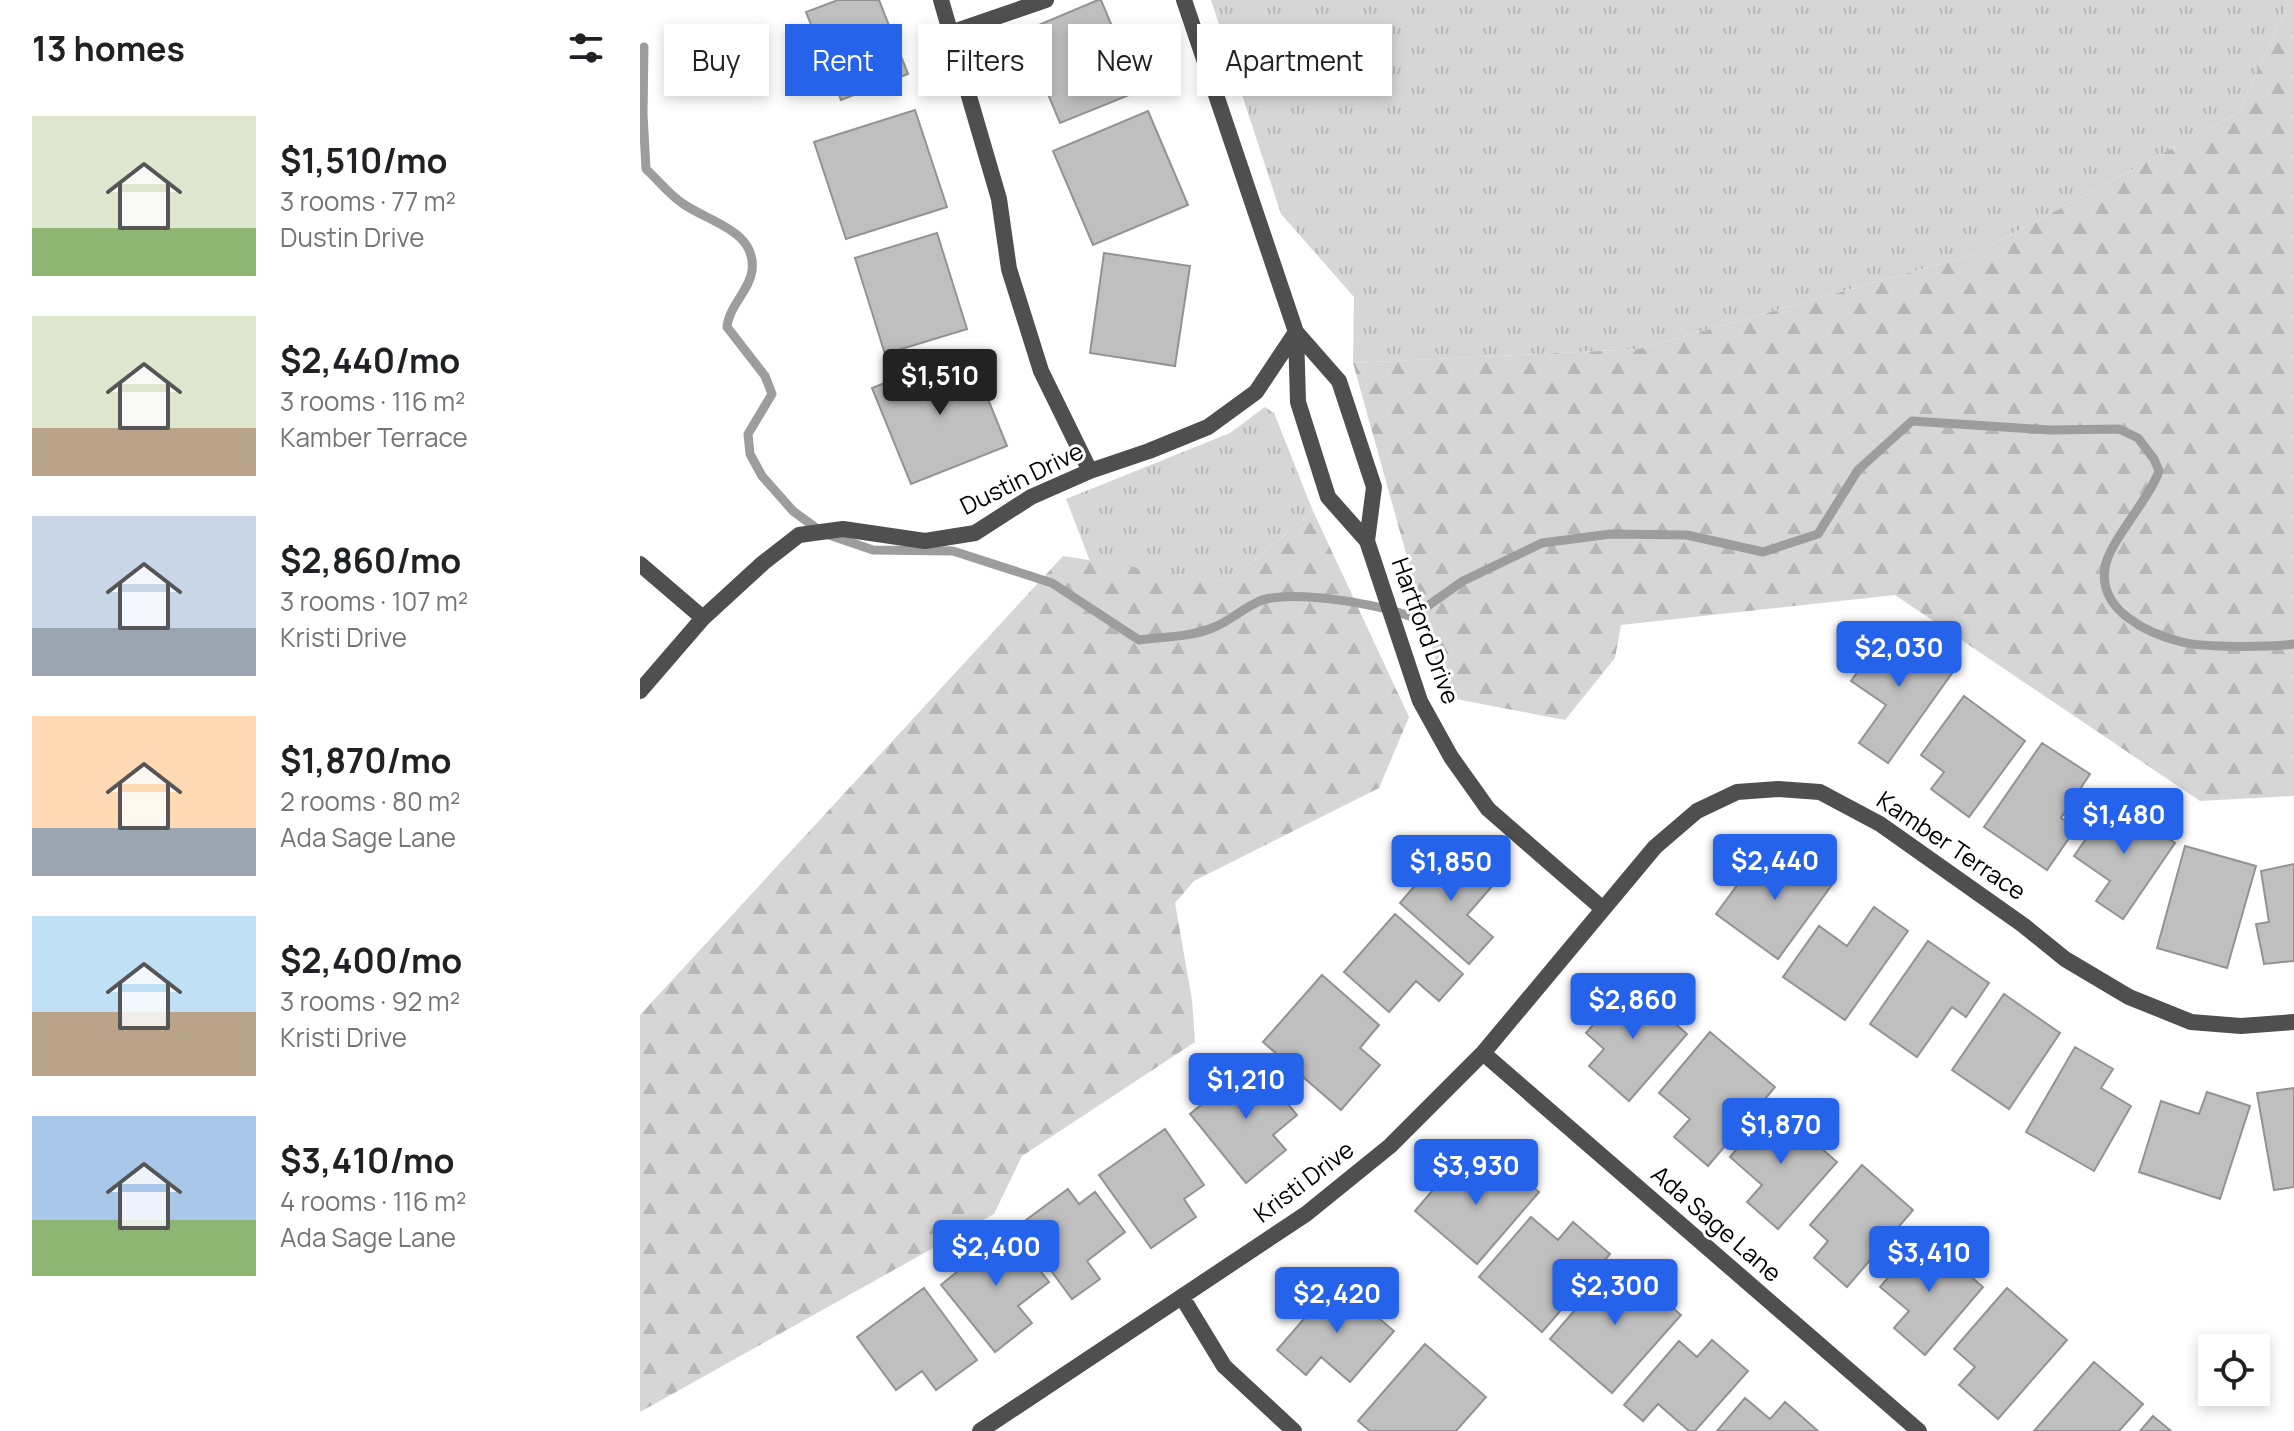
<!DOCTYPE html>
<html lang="en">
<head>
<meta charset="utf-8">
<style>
	body { margin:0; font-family:Manrope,sans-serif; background:#f2f2f2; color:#202124; height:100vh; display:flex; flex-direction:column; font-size:30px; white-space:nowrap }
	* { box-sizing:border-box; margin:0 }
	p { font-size:26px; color:#757577 }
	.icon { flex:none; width:44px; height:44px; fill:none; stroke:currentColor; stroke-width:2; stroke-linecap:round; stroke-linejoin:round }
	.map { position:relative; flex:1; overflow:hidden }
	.drawer { display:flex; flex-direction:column; background:#fff; width:640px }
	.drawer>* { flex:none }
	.banner { position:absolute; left:24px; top:24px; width:760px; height:72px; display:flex; gap:16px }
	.fabs { position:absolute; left:1558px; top:1334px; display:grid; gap:16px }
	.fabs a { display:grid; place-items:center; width:72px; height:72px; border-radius:0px; background:#fff; box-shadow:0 4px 12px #0003; font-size:40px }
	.price { position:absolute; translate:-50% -68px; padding:0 18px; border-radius:8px; background:#2563eb; color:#fff; font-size:26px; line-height:52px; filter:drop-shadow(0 2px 4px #0008) }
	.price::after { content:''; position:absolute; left:50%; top:48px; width:24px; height:18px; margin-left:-12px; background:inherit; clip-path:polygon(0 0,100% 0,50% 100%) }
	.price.selected { background:#222; color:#fff }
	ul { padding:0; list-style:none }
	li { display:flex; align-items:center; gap:24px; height:200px; padding:0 32px }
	li span { display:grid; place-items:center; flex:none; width:224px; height:160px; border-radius:0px; color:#555 }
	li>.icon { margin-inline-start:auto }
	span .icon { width:96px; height:96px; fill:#fffc; stroke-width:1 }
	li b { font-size:34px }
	h2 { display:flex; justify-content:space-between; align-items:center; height:96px; padding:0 32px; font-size:34px }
	.chip { padding:0 28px; border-radius:0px; background:#fff; box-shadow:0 4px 12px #0003; font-size:28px; line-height:72px }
	.chip.selected { background:#2563eb; color:#fff }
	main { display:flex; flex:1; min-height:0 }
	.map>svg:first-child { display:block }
	.grass { fill:url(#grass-tufts) }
	.forest { fill:url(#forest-firs) }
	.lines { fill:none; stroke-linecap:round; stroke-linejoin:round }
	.stream { stroke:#9d9d9d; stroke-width:9 }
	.building { fill:#bfbfbf; stroke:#939393; stroke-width:2 }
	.minor { stroke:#4f4f4f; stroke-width:16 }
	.labels { text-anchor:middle; stroke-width:6; stroke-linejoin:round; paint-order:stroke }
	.street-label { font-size:24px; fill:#000; stroke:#fff }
</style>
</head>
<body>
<main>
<section class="drawer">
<h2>13 homes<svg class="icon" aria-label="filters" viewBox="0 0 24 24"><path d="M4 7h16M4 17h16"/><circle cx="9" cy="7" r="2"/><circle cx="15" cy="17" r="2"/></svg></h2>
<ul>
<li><span style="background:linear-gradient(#dfe7d0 70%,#8fb573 0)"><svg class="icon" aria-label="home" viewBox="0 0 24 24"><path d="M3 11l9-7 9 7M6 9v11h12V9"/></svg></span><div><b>$1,510/mo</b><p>3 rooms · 77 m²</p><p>Dustin Drive</p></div></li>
<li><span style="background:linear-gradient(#dfe7d0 70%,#b9a48a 0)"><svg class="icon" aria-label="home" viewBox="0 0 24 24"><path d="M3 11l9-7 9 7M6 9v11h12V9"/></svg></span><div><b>$2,440/mo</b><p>3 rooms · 116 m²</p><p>Kamber Terrace</p></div></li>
<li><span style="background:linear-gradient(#c9d6e8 70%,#9aa5b1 0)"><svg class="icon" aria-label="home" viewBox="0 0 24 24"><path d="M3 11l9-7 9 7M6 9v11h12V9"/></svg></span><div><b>$2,860/mo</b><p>3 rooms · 107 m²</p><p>Kristi Drive</p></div></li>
<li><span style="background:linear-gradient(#ffd9b3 70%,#9aa5b1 0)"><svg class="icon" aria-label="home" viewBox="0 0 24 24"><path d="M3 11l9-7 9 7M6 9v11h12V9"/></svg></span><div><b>$1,870/mo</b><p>2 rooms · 80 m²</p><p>Ada Sage Lane</p></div></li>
<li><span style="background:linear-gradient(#bfe0f5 60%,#b9a48a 0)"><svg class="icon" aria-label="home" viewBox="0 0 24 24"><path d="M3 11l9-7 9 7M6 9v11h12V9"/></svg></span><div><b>$2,400/mo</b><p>3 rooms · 92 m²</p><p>Kristi Drive</p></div></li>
<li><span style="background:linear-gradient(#a9c7e8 65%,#8fb573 0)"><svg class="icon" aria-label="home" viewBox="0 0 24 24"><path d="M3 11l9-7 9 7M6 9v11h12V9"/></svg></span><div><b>$3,410/mo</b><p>4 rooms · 116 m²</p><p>Ada Sage Lane</p></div></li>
</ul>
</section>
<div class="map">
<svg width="1654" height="1431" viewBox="0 0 1654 1431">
	<defs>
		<pattern id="grass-tufts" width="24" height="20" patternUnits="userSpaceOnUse" patternTransform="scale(2)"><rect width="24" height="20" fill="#d6d6d6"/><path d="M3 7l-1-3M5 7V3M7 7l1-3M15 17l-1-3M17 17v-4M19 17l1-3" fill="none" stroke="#b6b6b6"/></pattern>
		<pattern id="forest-firs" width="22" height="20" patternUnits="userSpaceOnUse" patternTransform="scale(2)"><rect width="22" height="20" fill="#d6d6d6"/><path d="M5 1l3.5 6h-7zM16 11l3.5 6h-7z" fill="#b6b6b6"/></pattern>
	</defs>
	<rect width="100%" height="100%" fill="#fff"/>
	<path class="grass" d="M571 0H1650L1598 113 1335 254 999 349 713 363 714 297 641 214Z
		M625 407 634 413 673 511 588 582 450 561 426 499 590 433Z"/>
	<path class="forest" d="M1650 0H1654V796L1560 801 1255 595 981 625 975 658 925 720 806 697 713 363 999 349 1335 254 1598 113Z
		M673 511 769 717 739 788 554 881 535 903 552 1000 555 1042 382 1156 354 1214 0 1412V1015L423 556 588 582Z"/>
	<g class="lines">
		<path class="stream" d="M4 47 3 114 6 169C18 180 29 194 42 203 68 222 117 230 112 271 109 291 89 306 87 327L125 376 132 394 108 434 110 454 122 476 153 511 183 533 233 550 313 551 412 583 499 640C523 637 551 637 572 628 590 622 610 602 626 599 663 591 737 604 772 617L823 581 902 543 971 534 1047 535 1123 552 1178 534 1218 470 1272 421 1410 430 1479 429 1498 438 1514 459 1519 471C1508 502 1469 541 1465 568 1458 611 1509 634 1542 642 1564 648 1631 647 1654 644"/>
	</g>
	<path class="building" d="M198 0H239L268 74 201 100 166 12Z
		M458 0H461L499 91 420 123 382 32Z
		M275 110 307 207 206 239 174 142Z
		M508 111 548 205 453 245 413 151Z
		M297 233 327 329 245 354 215 258Z
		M464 253 550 266 535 366 450 353Z
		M328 350 367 446 271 484 232 388Z
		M1251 624 1315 669 1248 763 1219 743 1246 705 1211 681Z
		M1324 696 1385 741 1329 817 1291 789 1304 772 1281 755Z
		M1402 743 1450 774 1421 818 1436 828 1407 870 1344 827Z
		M1473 800 1535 843 1483 919 1456 901 1470 881 1434 856Z
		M810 845 854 884 827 915 853 937 829 964 760 903Z
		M1545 846 1616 866 1587 968 1517 948Z
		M1152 852 1194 882 1138 959 1076 914 1118 857 1138 871Z
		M1654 864V961L1624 964 1616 924 1629 922 1621 871Z
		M1234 907 1268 931 1205 1020 1143 977 1179 926 1207 946Z
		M755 914 823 974 799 1001 776 981 749 1012 704 972Z
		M1288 941 1349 983 1326 1017 1312 1007 1277 1057 1230 1024Z
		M682 975 739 1025 720 1048 740 1065 701 1110 623 1042Z
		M989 983 1047 1034 989 1101 949 1066 964 1049 946 1033Z
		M1364 994 1420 1033 1369 1109 1312 1070Z
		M1070 1032 1135 1087 1068 1166 1034 1137 1050 1119 1019 1093Z
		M1435 1047 1473 1069 1461 1088 1491 1106 1454 1171 1386 1132Z
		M614 1062 657 1115 633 1135 646 1150 606 1183 550 1114Z
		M1654 1088V1187L1634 1190 1617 1093Z
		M1567 1092 1610 1106 1580 1199 1499 1172 1521 1101 1559 1114Z
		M1133 1106 1197 1162 1138 1229 1107 1202 1122 1185 1090 1157Z
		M525 1129 564 1185 544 1199 556 1217 511 1248 459 1175Z
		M822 1156 854 1183 868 1166 899 1192 837 1264 775 1211Z
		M1222 1165 1273 1210 1207 1287 1174 1258 1188 1241 1170 1225Z
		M428 1189 439 1204 455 1192 485 1232 447 1261 460 1279 432 1299 378 1226Z
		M891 1217 918 1240 933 1222 970 1254 902 1332 839 1277Z
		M365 1226 409 1282 378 1306 392 1323 355 1352 301 1285 318 1271 314 1267Z
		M1284 1236 1343 1287 1285 1355 1254 1328 1269 1311 1240 1287Z
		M978 1260 1041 1315 972 1393 910 1339Z
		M696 1282 754 1331 710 1382 681 1357 666 1375 637 1350Z
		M284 1288 337 1360 296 1390 282 1371 256 1390 217 1337Z
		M1367 1288 1427 1340 1358 1419 1319 1385 1335 1367 1314 1349Z
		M1072 1340 1108 1371 1055 1431H1049L1018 1404 1003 1421 984 1405 1039 1341 1057 1357Z
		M785 1344 846 1397 816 1431H730L718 1421Z
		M1454 1362 1503 1404 1479 1431H1394Z
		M1105 1398 1130 1419 1145 1402 1178 1431H1077Z
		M1513 1416 1531 1431H1500Z"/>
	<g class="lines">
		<path class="minor" d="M301 0 359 199 369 269 401 371 450 471
			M544 0 656 332 658 402 688 497 727 541 780 701 811 757 848 809 963 909
			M310 33 406 0
			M656 332 699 381 734 487 727 541
			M0 564 63 618
			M0 691 63 618 123 563 159 535 203 529 285 541 335 533 391 497 450 471 509 451 568 427 616 392 656 332
			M843 1053 1279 1431
			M542 1297 584 1366 654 1431
			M340 1431 666 1214 750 1146 843 1053 1015 847 1057 811 1097 792 1138 789 1180 792 1240 824 1383 925 1425 959 1489 997 1551 1022 1601 1026 1654 1022"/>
	</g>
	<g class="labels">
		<g class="street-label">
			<text transform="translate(382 479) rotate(-26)" y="8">Dustin Drive</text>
			<text transform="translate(785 631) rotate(70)" y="8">Hartford Drive</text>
			<text transform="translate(1311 846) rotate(34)" y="8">Kamber Terrace</text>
			<text transform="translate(664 1182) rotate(-37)" y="8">Kristi Drive</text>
			<text transform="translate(1076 1224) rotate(41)" y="8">Ada Sage Lane</text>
		</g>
	</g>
</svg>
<div class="fabs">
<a><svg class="icon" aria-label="locate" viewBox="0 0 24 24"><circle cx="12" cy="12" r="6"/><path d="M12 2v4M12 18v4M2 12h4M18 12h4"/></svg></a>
</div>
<b class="price selected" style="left:300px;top:417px">$1,510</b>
<b class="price" style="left:1259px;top:689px">$2,030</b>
<b class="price" style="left:1484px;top:856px">$1,480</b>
<b class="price" style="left:1135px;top:902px">$2,440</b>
<b class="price" style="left:811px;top:903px">$1,850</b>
<b class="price" style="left:993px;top:1041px">$2,860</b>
<b class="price" style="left:606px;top:1121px">$1,210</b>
<b class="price" style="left:1141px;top:1166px">$1,870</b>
<b class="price" style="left:836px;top:1207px">$3,930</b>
<b class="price" style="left:356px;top:1288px">$2,400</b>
<b class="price" style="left:1289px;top:1294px">$3,410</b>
<b class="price" style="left:975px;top:1327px">$2,300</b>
<b class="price" style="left:697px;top:1335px">$2,420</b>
<div class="banner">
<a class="chip">Buy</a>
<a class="chip selected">Rent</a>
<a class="chip">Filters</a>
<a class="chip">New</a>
<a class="chip">Apartment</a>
</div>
</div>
</main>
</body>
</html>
